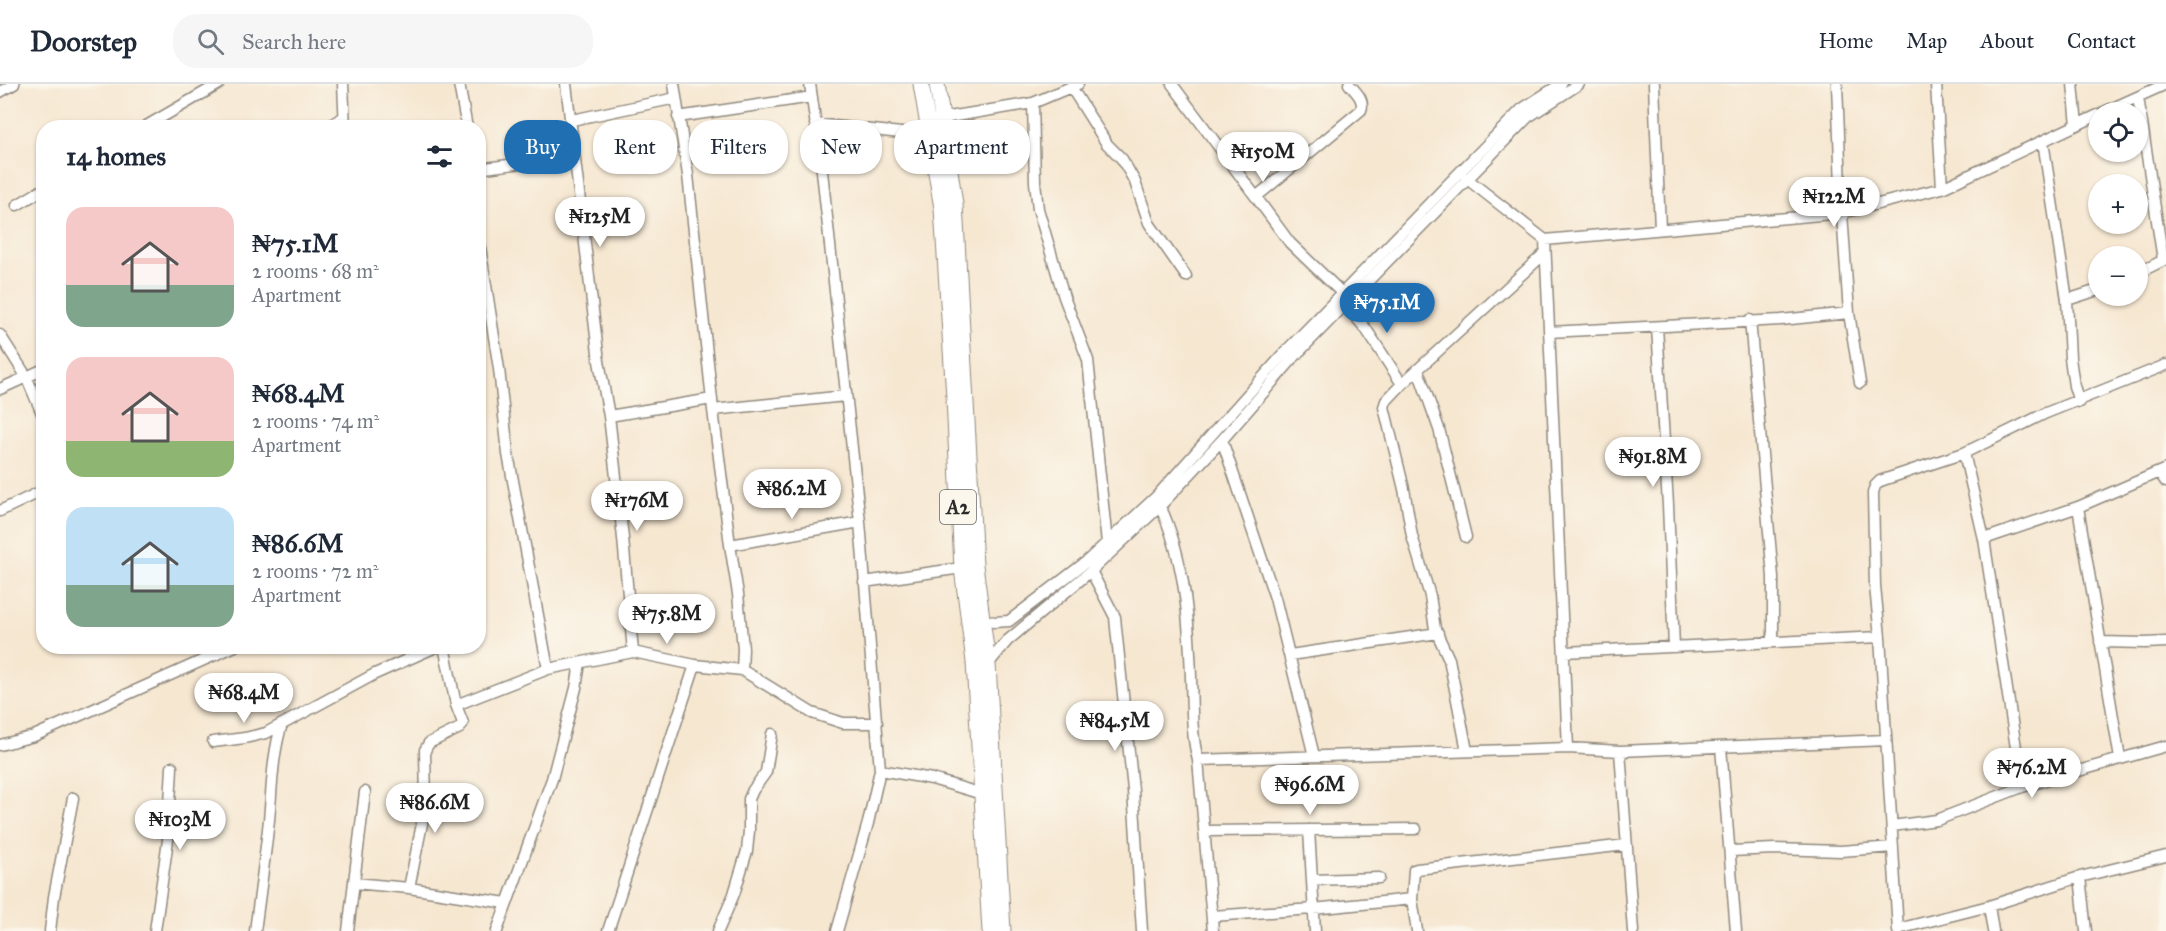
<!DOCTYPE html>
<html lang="en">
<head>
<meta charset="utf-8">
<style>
	body { margin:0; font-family:"IM FELL Great Primer",serif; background:#f6f6f7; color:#1f2937; height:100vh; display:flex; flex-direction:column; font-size:22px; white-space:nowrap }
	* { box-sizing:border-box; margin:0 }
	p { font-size:20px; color:#747a83 }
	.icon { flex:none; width:33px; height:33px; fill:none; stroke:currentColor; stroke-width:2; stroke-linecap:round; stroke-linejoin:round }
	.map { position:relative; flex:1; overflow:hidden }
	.panel { position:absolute; left:36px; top:36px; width:450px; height:534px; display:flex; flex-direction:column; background:#fff; border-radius:24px; box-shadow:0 2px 4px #0004 }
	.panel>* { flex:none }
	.top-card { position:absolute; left:504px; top:36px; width:570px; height:54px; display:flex; gap:12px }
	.controls { position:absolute; left:2088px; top:18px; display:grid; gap:12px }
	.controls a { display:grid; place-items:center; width:60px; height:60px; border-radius:50%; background:#fff; box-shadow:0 2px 4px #0004; font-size:30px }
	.price { position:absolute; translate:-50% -51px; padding:0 14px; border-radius:21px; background:#fff; color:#222; font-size:20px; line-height:39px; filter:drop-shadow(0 2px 3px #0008) }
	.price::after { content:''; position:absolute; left:50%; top:36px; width:18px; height:14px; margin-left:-9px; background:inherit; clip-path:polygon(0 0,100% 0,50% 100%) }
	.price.active { background:#1f6fb2; color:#fff }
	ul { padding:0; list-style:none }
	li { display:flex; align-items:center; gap:18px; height:150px; padding:0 30px }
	li span { display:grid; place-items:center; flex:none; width:168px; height:120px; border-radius:18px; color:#555 }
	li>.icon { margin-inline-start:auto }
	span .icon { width:72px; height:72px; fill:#fffc; stroke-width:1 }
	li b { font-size:26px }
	h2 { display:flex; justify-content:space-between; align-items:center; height:72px; padding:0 30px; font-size:26px }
	.pill { padding:0 21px; border-radius:24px; background:#fff; box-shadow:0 2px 4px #0004; font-size:21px; line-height:54px }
	.pill.active { background:#1f6fb2; color:#fff }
	header { display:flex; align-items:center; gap:36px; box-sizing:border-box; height:84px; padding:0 30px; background:#fff; border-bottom:2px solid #e0e1e3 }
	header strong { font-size:28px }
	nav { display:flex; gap:33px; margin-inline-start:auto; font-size:21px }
	.search { width:420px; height:54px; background:#f6f6f7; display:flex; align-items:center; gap:15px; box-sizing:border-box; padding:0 21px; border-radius:24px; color:#747a83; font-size:22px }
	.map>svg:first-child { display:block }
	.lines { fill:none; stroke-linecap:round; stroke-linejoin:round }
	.minor-casing { stroke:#90897e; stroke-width:13 }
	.highway-casing { stroke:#90897e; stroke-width:17 }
	.minor { stroke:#fff; stroke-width:10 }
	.highway { stroke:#fff; stroke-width:15 }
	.labels { text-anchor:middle; stroke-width:4.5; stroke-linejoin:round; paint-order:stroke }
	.shield { fill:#fbf7ec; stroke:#696865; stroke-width:1.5 }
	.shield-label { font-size:20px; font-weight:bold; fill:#2b2b2b }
</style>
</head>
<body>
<header>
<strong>Doorstep</strong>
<div class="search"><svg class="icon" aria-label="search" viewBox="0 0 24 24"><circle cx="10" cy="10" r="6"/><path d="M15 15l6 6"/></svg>Search here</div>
<nav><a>Home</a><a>Map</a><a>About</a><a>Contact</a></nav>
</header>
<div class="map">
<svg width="2166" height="847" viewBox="0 0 2166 847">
	<rect width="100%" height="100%" fill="#fbf7ec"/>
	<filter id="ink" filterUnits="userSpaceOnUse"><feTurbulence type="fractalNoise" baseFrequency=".0167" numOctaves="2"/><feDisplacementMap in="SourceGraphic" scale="12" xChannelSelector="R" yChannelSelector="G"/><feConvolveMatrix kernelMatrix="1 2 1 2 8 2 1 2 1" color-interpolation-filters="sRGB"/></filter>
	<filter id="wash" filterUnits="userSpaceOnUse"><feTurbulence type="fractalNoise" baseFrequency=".008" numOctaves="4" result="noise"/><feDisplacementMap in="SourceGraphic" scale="24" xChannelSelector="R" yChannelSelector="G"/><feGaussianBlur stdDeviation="1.35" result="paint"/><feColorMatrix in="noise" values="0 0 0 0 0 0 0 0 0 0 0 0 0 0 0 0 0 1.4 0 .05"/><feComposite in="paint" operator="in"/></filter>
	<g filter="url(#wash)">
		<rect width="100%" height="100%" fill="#f6e7d1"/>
	</g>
	<g filter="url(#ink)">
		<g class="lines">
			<defs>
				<path id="minor" d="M343 0 345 44
					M459 0 467 44
					M566 0 599 277 609 332 623 454 633 568
					M674 0 688 91 713 326 730 461 738 510 743 565 742 586
					M810 0 821 78 860 438 880 686 868 739 837 847
					M1172 0 1290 159 1342 209
					M1654 0 1660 145
					M1837 0 1842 129 1849 229 1860 299
					M1936 0 1942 104
					M2073 0 2077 41
					M1071 3 1107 60 1122 75 1135 98 1149 139 1186 192
					M0 8 14 0
					M2138 13 2163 176
					M1033 19 1035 98 1038 125 1064 213 1088 276 1107 459
					M2104 28 2166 0
					M678 33 812 13
					M937 35 1033 19 1078 0
					M572 36 676 14
					M815 40 930 52
					M143 44 219 0
					M326 44 344 33
					M2043 57 2067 216 2070 274 2074 302 2079 318
					M478 85 574 72
					M1466 94 1545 156 1568 664
					M1256 113 1361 26C1365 16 1356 8 1349 0
					M17 121 44 105
					M478 150 499 285 508 370 548 585
					M1545 156 1842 129 1942 104 2098 31
					M2138 189 2166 175
					M2067 216 2098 206
					M1345 220 1366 245 1402 300
					M1750 236 1773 493V558
					M1657 243 1668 421 1674 563
					M1549 248 1781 236 1849 229
					M0 251 26 292 44 334
					M1418 286 1439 345 1466 453
					M0 305 44 285
					M713 326 845 312
					M609 332 712 315
					M1222 356 1275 514 1314 672
					M1964 369 1984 455 2022 703
					M2159 388 2166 398
					M1160 422C1185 475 1189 536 1191 593 1192 621 1191 650 1198 676L1213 847
					M2078 423 2120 675
					M0 427 44 406
					M1984 455 2078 423 2166 385
					M730 461 860 438
					M1091 487 1115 533 1116 544 1133 706 1142 847
					M864 498 962 484
					M984 536 994 538 1009 537 1086 478 1156 413 1289 264 1458 90 1522 25 1561 0
					M2100 558 2145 559 2166 558
					M1564 568 1880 553
					M1290 571 1438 549
					M988 580 1007 557 1091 487 1160 422 1222 356 1296 271 1528 33 1579 0
					M456 621 548 585 633 568 695 581 742 586 812 629 843 639H877
					M213 658 245 654 266 649 375 590 438 562
					M0 661 34 652 235 562
					M1721 663 1736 847
					M1467 667 1449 575 1435 545 1430 512 1412 452 1404 405 1384 323 1386 317 1402 300 1545 169
					M1620 667 1633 847
					M1198 676 1568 664 1620 667 1886 656
					M880 686 932 695 982 710
					M1892 742 1937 736 2022 703 2166 662
					M1309 746 1315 847
					M1205 747 1416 745
					M1731 767 1774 765 1841 767 1893 763
					M2080 793 2086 847
					M1312 796 1379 794
					M354 799 409 804 506 819
					M409 804 426 720 425 666 429 659 460 644 463 639 456 621 444 562
					M1412 815 1414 786 1417 785 1626 761
					M1989 822 1993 847
					M1212 832 1313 825 1412 815 1417 847
					M1898 845 1989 822 2080 793 2166 772
					M50 847 54 813 73 714
					M155 847 168 756 172 683
					M255 847C260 810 265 773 269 736 272 705 272 671 282 640
					M348 847 365 708
					M497 847 552 695 576 604 580 579
					M608 847 695 581
					M718 847 734 810 747 767 749 747V715L753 706 766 688 772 650
					M1898 847 1880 553 1875 502 1873 409 1875 402 1880 397 1964 369 2046 329 2166 281"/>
				<path id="highway" d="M921 0 942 124 954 313 962 484 974 578 990 847
					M937 0 955 120 975 481 988 580 1003 847"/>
			</defs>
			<use href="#minor" class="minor-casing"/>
			<use href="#highway" class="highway-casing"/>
			<use href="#minor" class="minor"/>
			<use href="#highway" class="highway"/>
		</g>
	</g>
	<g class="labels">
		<rect class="shield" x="940" y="406" width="36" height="34" rx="4.5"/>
		<g class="shield-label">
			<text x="958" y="430">A2</text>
		</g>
	</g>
</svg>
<div class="controls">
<a><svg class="icon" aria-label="locate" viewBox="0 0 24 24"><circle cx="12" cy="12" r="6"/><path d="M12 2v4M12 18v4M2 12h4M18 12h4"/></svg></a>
<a>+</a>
<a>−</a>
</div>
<b class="price" style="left:1263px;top:99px">₦150M</b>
<b class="price" style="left:1834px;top:144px">₦122M</b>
<b class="price" style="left:600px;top:164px">₦125M</b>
<b class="price active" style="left:1387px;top:250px">₦75.1M</b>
<b class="price" style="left:1653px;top:404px">₦91.8M</b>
<b class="price" style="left:792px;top:436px">₦86.2M</b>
<b class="price" style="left:637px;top:448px">₦176M</b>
<b class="price" style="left:667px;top:561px">₦75.8M</b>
<b class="price" style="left:244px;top:640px">₦68.4M</b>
<b class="price" style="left:1115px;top:668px">₦84.5M</b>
<b class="price" style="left:2032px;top:715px">₦76.2M</b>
<b class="price" style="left:1310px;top:732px">₦96.6M</b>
<b class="price" style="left:435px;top:750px">₦86.6M</b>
<b class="price" style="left:180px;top:767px">₦103M</b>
<div class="top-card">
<a class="pill active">Buy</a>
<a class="pill">Rent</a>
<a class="pill">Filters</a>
<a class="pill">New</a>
<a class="pill">Apartment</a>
</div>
<section class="panel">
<h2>14 homes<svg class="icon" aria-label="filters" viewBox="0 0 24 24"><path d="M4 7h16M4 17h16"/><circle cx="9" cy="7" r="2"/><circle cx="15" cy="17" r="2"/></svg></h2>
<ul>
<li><span style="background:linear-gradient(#f6c9c9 65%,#7fa58c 0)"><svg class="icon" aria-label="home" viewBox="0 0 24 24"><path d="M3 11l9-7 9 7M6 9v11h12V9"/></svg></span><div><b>₦75.1M</b><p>2 rooms · 68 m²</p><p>Apartment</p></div></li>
<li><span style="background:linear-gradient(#f6c9c9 70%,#8fb573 0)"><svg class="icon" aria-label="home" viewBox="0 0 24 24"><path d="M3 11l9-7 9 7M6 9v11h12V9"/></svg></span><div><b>₦68.4M</b><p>2 rooms · 74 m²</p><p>Apartment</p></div></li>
<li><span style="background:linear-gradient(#bfe0f5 65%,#7fa58c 0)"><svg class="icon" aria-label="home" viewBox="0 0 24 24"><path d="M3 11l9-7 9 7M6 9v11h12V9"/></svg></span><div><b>₦86.6M</b><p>2 rooms · 72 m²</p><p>Apartment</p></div></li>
</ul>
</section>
</div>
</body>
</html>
